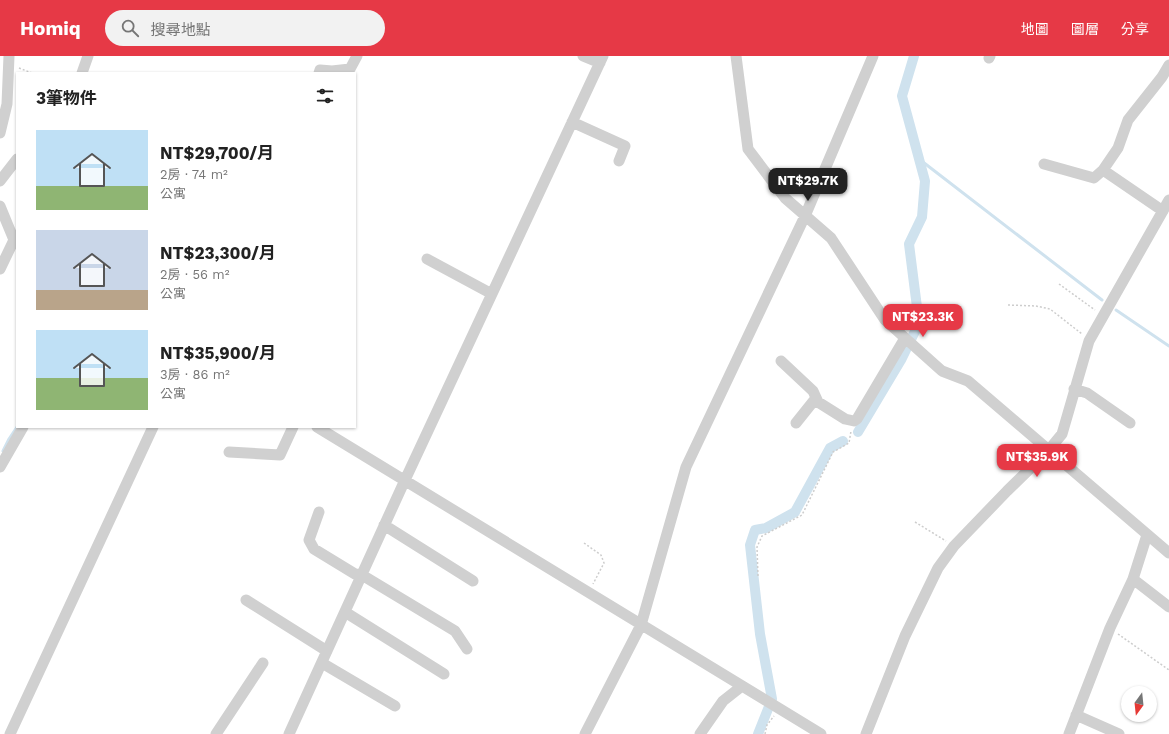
<!DOCTYPE html>
<html lang="zh-TW">
<head>
<meta charset="utf-8">
<style>
	body { margin:0; font-family:"Work Sans","Noto Sans TC",sans-serif; background:#f2f2f2; color:#222; height:100vh; display:flex; flex-direction:column; font-size:15px; white-space:nowrap }
	* { box-sizing:border-box; margin:0 }
	p { font-size:13px; color:#767676 }
	.icon { flex:none; width:22px; height:22px; fill:none; stroke:currentColor; stroke-width:2; stroke-linecap:round; stroke-linejoin:round }
	.map { position:relative; flex:1; overflow:hidden }
	.details { position:absolute; left:16px; top:16px; width:340px; height:356px; display:flex; flex-direction:column; background:#fff; border-radius:0px; box-shadow:0 1px 3px #0004 }
	.details>* { flex:none }
	.needle { width:26px; rotate:195deg }
	.buttons { position:absolute; left:1121px; top:630px; display:grid; gap:8px }
	.buttons a { display:grid; place-items:center; width:36px; height:36px; border-radius:50%; background:#fff; box-shadow:0 1px 3px #0004; font-size:20px }
	.price { position:absolute; translate:-50% -34px; padding:0 9px; border-radius:8px; background:#e63946; color:#fff; font-size:13px; line-height:26px; filter:drop-shadow(0 1px 2px #0008) }
	.price::after { content:''; position:absolute; left:50%; top:24px; width:12px; height:9px; margin-left:-6px; background:inherit; clip-path:polygon(0 0,100% 0,50% 100%) }
	.price.current { background:#222; color:#fff }
	ul { padding:0; list-style:none }
	li { display:flex; align-items:center; gap:12px; height:100px; padding:0 20px }
	li span { display:grid; place-items:center; flex:none; width:112px; height:80px; border-radius:0px; color:#555 }
	li>.icon { margin-inline-start:auto }
	span .icon { width:48px; height:48px; fill:#fffc; stroke-width:1 }
	li b { font-size:17px }
	h2 { display:flex; justify-content:space-between; align-items:center; height:48px; padding:0 20px; font-size:17px }
	header { display:flex; align-items:center; gap:24px; box-sizing:border-box; height:56px; padding:0 20px; background:#e63946; color:#fff }
	header strong { font-size:19px }
	nav { display:flex; gap:22px; margin-inline-start:auto; font-size:14px }
	.search { width:280px; height:36px; background:#f2f2f2; display:flex; align-items:center; gap:10px; box-sizing:border-box; padding:0 14px; border-radius:22px; color:#767676; font-size:15px }
	.map>svg:first-child { display:block }
	.lines { fill:none; stroke-linecap:round; stroke-linejoin:round }
	.stream { stroke:#cfe2ee; stroke-width:3 }
	.canal { stroke:#cfe2ee; stroke-width:10 }
	.path { stroke:#cdcdcd; stroke-width:1.5; stroke-dasharray:2 2; stroke-linecap:butt }
	.minor { stroke:#d0d0d0; stroke-width:11 }
</style>
</head>
<body>
<header>
<strong>Homiq</strong>
<div class="search"><svg class="icon" aria-label="search" viewBox="0 0 24 24"><circle cx="10" cy="10" r="6"/><path d="M15 15l6 6"/></svg>搜尋地點</div>
<nav><a>地圖</a><a>圖層</a><a>分享</a></nav>
</header>
<div class="map">
<svg width="1169" height="678" viewBox="0 0 1169 678">
	<rect width="100%" height="100%" fill="#fff"/>
	<g class="lines">
		<path class="stream" d="M919 103 1102 244
			M1116 254 1169 290
			M3 395 9 383 17 371"/>
		<path class="canal" d="M858 376 901 304 919 267 909 188 922 161 925 125 902 40 914 0
			M758 678 772 643 760 578 750 489 755 474 766 472 795 456 830 392 843 385"/>
		<path class="path" d="M19 12 32 17
			M1059 228 1095 254
			M1008 249 1036 250 1050 253 1082 278
			M915 466 946 485
			M584 487 601 499 604 507 593 528
			M758 520 757 491 762 480 802 459 833 396 849 387 851 375
			M1118 578 1169 614
			M765 678 767 669 774 660"/>
		<path class="minor" d="M583 0 600 7
			M736 0 748 93 785 142 831 182 885 264 942 315 968 325 1169 497
			M989 2 990 0
			M82 17 88 0
			M319 17 320 14 332 15 350 13 357 0
			M572 66 625 90 619 105
			M0 77 7 48 9 0
			M1044 108 1094 122 1103 114
			M0 125 17 103
			M0 150 14 184 17 186
			M1163 155 1103 114 1118 92 1128 64 1162 21 1169 9
			M427 203 492 238
			M0 213 14 184
			M781 305 813 335 818 346 845 363 854 365 857 363 905 282
			M1074 333 1087 337 1130 367
			M796 367 816 342
			M317 371 821 678
			M229 396 280 399 293 371
			M0 411 23 371
			M319 456 309 484 314 493 355 518 362 519 455 575 467 593
			M384 469 473 525
			M1133 523 1169 551
			M246 544 327 595
			M345 556 444 618
			M322 607 395 650
			M1076 659 1119 678
			M10 678 153 371
			M216 678 263 607
			M289 678 405 424 603 0
			M585 678 641 569 686 411 805 160 873 0
			M700 678 723 645 742 630
			M866 678 905 580 938 512 954 490 1007 435 1048 395 1062 378 1089 285 1169 144
			M1069 678 1110 572 1133 523 1147 479"/>
	</g>
</svg>
<div class="buttons">
<a><svg class="needle" viewBox="-14 -14 28 28"><path d="M0-13l5 13h-10z" fill="#e53935"/><path d="M0 13l5-13h-10z" fill="#767676"/></svg></a>
</div>
<b class="price current" style="left:808px;top:146px">NT$29.7K</b>
<b class="price" style="left:923px;top:282px">NT$23.3K</b>
<b class="price" style="left:1037px;top:422px">NT$35.9K</b>
<section class="details">
<h2>3筆物件<svg class="icon" aria-label="filters" viewBox="0 0 24 24"><path d="M4 7h16M4 17h16"/><circle cx="9" cy="7" r="2"/><circle cx="15" cy="17" r="2"/></svg></h2>
<ul>
<li><span style="background:linear-gradient(#bfe0f5 70%,#8fb573 0)"><svg class="icon" aria-label="home" viewBox="0 0 24 24"><path d="M3 11l9-7 9 7M6 9v11h12V9"/></svg></span><div><b>NT$29,700/月</b><p>2房 · 74 m²</p><p>公寓</p></div></li>
<li><span style="background:linear-gradient(#c9d6e8 75%,#b9a48a 0)"><svg class="icon" aria-label="home" viewBox="0 0 24 24"><path d="M3 11l9-7 9 7M6 9v11h12V9"/></svg></span><div><b>NT$23,300/月</b><p>2房 · 56 m²</p><p>公寓</p></div></li>
<li><span style="background:linear-gradient(#bfe0f5 60%,#8fb573 0)"><svg class="icon" aria-label="home" viewBox="0 0 24 24"><path d="M3 11l9-7 9 7M6 9v11h12V9"/></svg></span><div><b>NT$35,900/月</b><p>3房 · 86 m²</p><p>公寓</p></div></li>
</ul>
</section>
</div>
</body>
</html>
